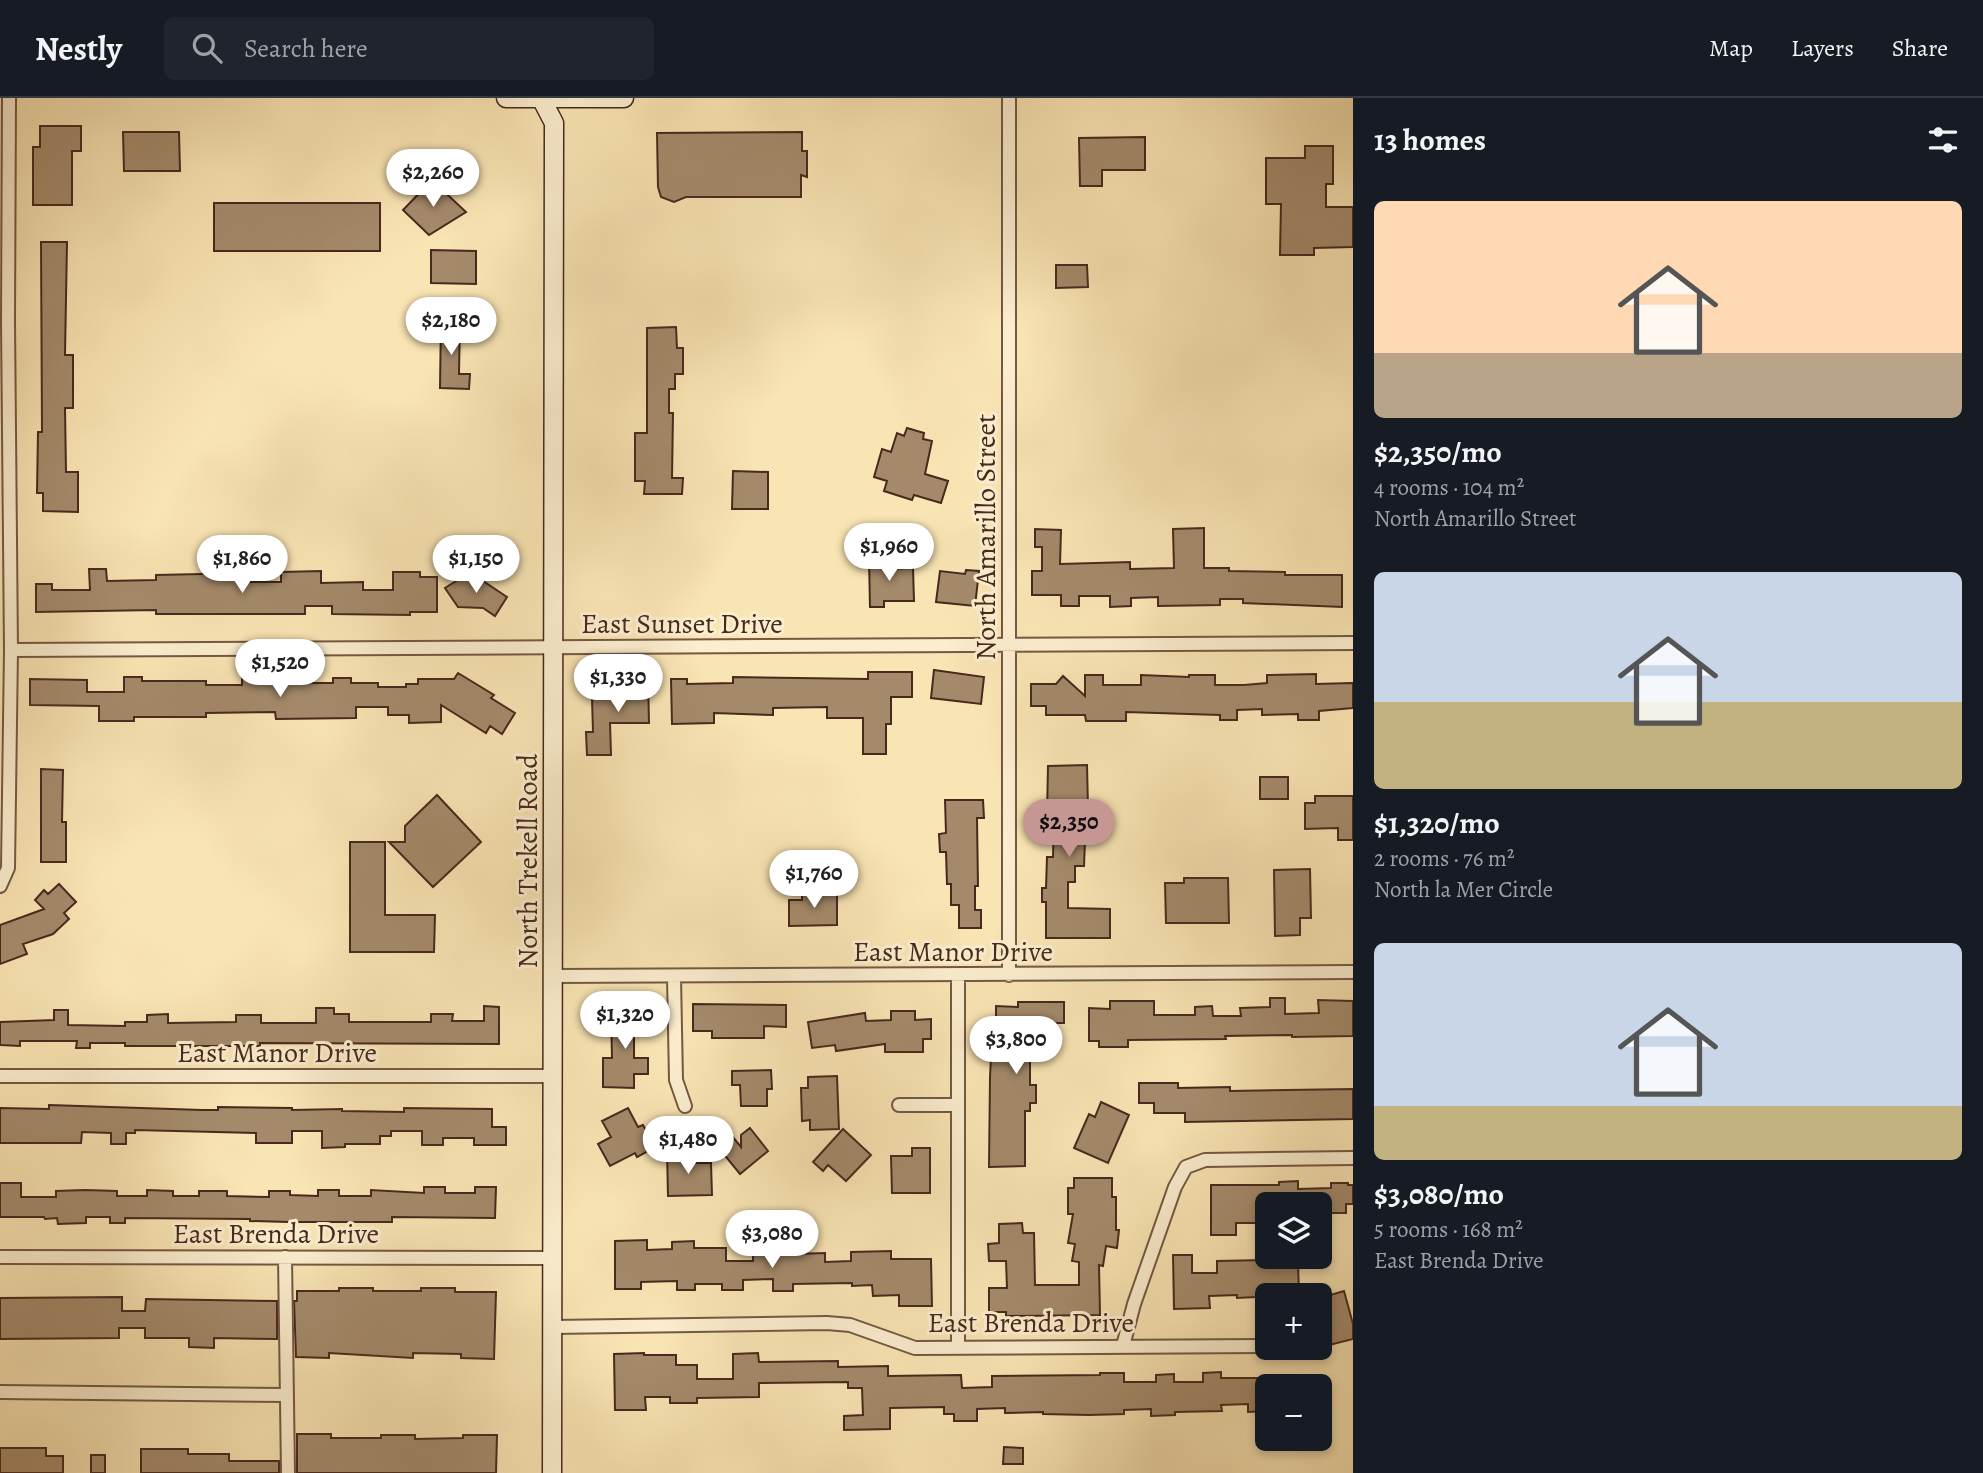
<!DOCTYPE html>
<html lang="en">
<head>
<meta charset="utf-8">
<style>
	body { margin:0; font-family:Alegreya,serif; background:#20242c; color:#f1f3f6; height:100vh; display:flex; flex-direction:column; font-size:26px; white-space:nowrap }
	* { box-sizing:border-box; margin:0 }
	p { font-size:23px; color:#9ea1a6 }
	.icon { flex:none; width:38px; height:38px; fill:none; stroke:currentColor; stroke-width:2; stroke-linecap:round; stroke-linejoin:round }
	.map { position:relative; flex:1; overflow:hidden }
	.drawer { display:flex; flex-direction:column; background:#171b24; width:630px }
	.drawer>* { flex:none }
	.tools { position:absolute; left:1255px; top:1094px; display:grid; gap:14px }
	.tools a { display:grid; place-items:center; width:77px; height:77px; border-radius:10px; background:#171b24; box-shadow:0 4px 10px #0003; font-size:35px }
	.price { position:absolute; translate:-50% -60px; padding:0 16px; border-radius:24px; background:#fff; color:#222; font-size:23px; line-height:46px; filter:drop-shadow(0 2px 4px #0008) }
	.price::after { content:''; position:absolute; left:50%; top:42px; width:21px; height:16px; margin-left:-10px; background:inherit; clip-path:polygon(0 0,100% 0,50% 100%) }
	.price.selected { background:#c59692; color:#111 }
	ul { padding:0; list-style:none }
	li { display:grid; align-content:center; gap:14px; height:371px; padding:0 21px }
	li span { display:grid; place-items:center; height:217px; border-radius:10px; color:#555 }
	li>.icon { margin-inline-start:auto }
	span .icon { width:126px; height:126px; fill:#fffc; stroke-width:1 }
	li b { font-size:30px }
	h2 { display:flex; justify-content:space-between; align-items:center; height:84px; padding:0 21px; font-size:30px }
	header { display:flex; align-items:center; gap:42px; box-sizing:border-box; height:98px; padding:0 35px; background:#171b24; border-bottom:2px solid #363941 }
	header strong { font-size:33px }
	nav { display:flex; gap:38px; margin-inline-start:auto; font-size:24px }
	.search { width:490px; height:63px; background:#20242c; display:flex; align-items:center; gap:18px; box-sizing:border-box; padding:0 24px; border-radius:10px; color:#9ea1a6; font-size:26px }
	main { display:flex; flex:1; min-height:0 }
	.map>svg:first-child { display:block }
	.building { fill:#a48a6b; stroke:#47291d; stroke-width:2 }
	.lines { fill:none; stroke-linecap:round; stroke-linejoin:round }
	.minor-casing { stroke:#745842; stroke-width:16 }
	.secondary-casing { stroke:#47291d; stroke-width:21 }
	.minor { stroke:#fbedce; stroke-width:12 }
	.secondary { stroke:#fbedce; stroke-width:18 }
	.labels { text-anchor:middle; stroke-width:6; stroke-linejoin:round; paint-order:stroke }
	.street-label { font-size:28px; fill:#47291d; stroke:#fbedce }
</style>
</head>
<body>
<header>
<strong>Nestly</strong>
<div class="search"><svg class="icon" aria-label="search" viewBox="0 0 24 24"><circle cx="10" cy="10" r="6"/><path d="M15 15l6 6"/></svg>Search here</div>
<nav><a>Map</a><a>Layers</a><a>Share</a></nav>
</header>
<main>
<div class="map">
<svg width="1353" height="1375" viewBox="0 0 1353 1375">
	<rect width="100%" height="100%" fill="#f9e4b3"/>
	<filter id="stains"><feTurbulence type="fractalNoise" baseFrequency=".00286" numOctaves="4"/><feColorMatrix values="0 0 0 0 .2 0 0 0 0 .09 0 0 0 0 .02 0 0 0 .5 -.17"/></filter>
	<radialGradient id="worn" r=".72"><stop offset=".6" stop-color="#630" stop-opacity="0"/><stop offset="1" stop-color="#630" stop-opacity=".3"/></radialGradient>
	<path class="building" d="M40 28H81V53H72V107H33V49H40Z
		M123 34H179L180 73H124Z
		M802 34V53H807V79L801 77V99H686L674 104 661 99 658 89 657 35Z
		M1145 39V72H1102V88H1080L1079 40Z
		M1305 48H1333V86H1326V109H1353V149L1314 150V157H1280L1281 106H1266V60H1305Z
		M432 82 466 114 429 137 403 112Z
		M214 105H380V153H214Z
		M41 144H67L65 257H73V310H65L66 374H78V414L43 413V395H37L38 334H42Z
		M431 152 476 153V186L431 185Z
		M1056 167H1087L1088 189 1056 190Z
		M441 221H460L459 276H470L469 291 440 290Z
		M676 229 677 250H683V276H675V291H669V315H673L672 380H683L682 396H644L645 383H635V335H647V230Z
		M907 330 924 335 923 341 932 343 925 376 948 383 941 405 914 397 912 402 884 393 887 383 874 379 882 351 891 354 897 335 904 338Z
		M733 373 768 374V411H732Z
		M1204 430V470H1229V473L1285 474V477H1342V509L1243 505V501H1220V507L1158 508V499L1131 500V508L1110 509V498H1079V508H1061V497H1032V473H1042V449H1035V431L1061 432 1060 466 1130 464V471L1174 470 1173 431Z
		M869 460H889V471L913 470 914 503H884V509H870Z
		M89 471H106L107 483 156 482V477L249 475V484H281V474L321 473V485L363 484V492H393V474H420V479H437V514H410V517L332 516V508H305V516H156V512L36 514V486H52V492H90Z
		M966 472 979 473 975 508 936 504 940 473 965 476Z
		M461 480 480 481 507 499 495 518 483 510 458 509 445 490Z
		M934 572 984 579 981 606 931 600Z
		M868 574H912V599H891V626H886V656H863V620H827V609L773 610V617L714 615V625L672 626 671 581H687V586L733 585V579L868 581Z
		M458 575 494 597 491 600 515 615 502 636 490 628 486 635 441 607V624L409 625V617H388V609H356V620L276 621 275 614 206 615V619H134V623H99V608L30 607V581L87 582V594H124V579H142V583H206V587H242V579L295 580V585H333V580H351V585H378V589H406V586H418V581H454Z
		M1316 576V586L1353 585V610L1319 613V622H1298V616L1262 617V611L1237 612V622H1220V617L1126 614V623H1086L1085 617H1046V608H1031V586H1056L1063 578 1085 598V577H1103V587H1141V577L1189 579V577H1215V587H1244L1267 585V577Z
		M622 580H648L649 625H610L611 657H587L586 634H593L592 600H622Z
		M1087 667 1088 710 1075 711V741L1085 742 1084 768H1075V784H1068V810L1110 811V840H1046V804H1042V790H1046L1047 759H1053L1054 717H1047L1048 668Z
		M41 671 63 672 62 724H66V764H41Z
		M1260 679H1288V701H1260Z
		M437 697 481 744 433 789 389 744H405V728Z
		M1315 698H1353V742H1338V730L1305 731V705H1315Z
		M945 702H983L984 720H977L978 788H975V812H981V830H959V807H951V786H947L946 754H940L939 736 946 735Z
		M350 744H385V817H435L434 854H350Z
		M1310 771 1311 820H1300V837L1275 838 1274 772Z
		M1184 780H1228L1229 825H1166L1165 785H1184Z
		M59 786 76 804 64 815 69 821 53 836 23 846 27 856 0 866V827L44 811 35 802 44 792 48 796Z
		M802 794H837V827L789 828V802H802Z
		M1270 900H1285V916L1319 915 1318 902 1353 903V938L1292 939V937L1225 938 1226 941 1128 942V949H1099V943H1089V910L1110 911V903H1154V917H1195V909L1212 908 1213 918H1241L1240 910 1270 909Z
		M1018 904H1064V925H1047V949H1041V957H1030V987H1036V1005H1030V1013H1025V1068L989 1069 990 979 992 938H996V908L1018 909Z
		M693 906 786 907V929L764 928V940H712V933H693Z
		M484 908 499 909V946L260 945V948H125V945H90V950H76L77 943H20V948L0 947V924L54 922V912H68V927L125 928V924H147V917L168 916V925L236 924V917H261V925H316V910H334V916H349V924H431V916H453L452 923H484Z
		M891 913H915V922L931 921V941H923V954H885V946L836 953 835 947 812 950 808 924 865 915 866 923 891 922Z
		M648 914 649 931H634V960H648V976H634V990L603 989V960H612L611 915Z
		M771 972 772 991H767V1008H741L740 987H732V973Z
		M837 978 839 1031 810 1032V1022L802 1023 801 990H808V979Z
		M1139 985H1178V990L1230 989V993L1353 991V1021L1185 1024V1015H1154V1005H1139Z
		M1101 1004 1129 1017 1108 1065 1074 1050 1089 1016 1095 1019Z
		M49 1007 202 1012H218V1009L292 1010V1012L342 1011V1013L404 1014V1010L492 1011V1029H506V1047H474V1040H443V1047H422V1033H391V1038H380V1046H345V1049L322 1050V1033H292V1045H256V1035L135 1032V1035H126V1046H111V1035L82 1034 81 1045H0V1010L49 1011Z
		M628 1010 638 1029 643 1027 655 1049 637 1059 635 1055 610 1068 598 1046 611 1039 602 1023Z
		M750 1030 768 1053 740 1076 713 1043 727 1032 741 1049V1037Z
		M843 1031 871 1057 846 1083 828 1067 823 1073 813 1064Z
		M912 1050H930V1095H892L891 1058H912Z
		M689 1052V1065H711L712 1097 668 1098 667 1053Z
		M1074 1080H1112V1099H1116V1132H1119L1117 1150 1106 1148 1103 1168 1099 1167 1100 1217 1006 1218V1214H989V1190H1007L1006 1163H989L988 1146 999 1145V1126L1022 1125 1023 1135H1034L1035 1187H1079V1164L1072 1163 1075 1146 1068 1145 1073 1116H1068V1090H1074Z
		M1298 1083V1091L1331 1090V1085H1348V1087H1353V1106H1346V1115H1320V1106H1261V1125H1236V1137H1211V1087H1279V1084Z
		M0 1085H21V1099H56V1093L85 1092 117 1093V1098H147V1092L173 1093V1098H199V1093H227V1098L269 1099V1093H290V1097L318 1098V1092H339V1098H371V1092L424 1095V1089H445V1095H475V1089H496L495 1120 392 1119V1124H289L250 1123V1121L125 1120V1125H110V1119H86V1125L58 1126 57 1120 45 1121 44 1119H0Z
		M647 1142V1152L672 1151V1144L694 1143V1150H726V1163H753V1152H771V1144H792V1156L825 1155V1164L851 1163V1154L891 1153V1161H931L932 1208H899V1197L873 1198 872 1187 852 1188V1185L793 1186V1193H773V1181L743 1182V1192H722V1186H695V1192H677V1183L641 1184V1191H615V1143Z
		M1173 1157H1192V1175H1217V1163L1265 1162V1158H1287V1163H1298L1299 1197H1256V1199L1237 1200V1197L1209 1198 1210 1210 1174 1211Z
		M339 1190H373V1193H421V1190H455V1194H496L494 1261 461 1260V1256L413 1255V1260L329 1255V1260L296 1259 294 1203H297V1193H339Z
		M1344 1193 1353 1226V1241L1325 1248 1320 1227V1200Z
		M122 1199V1213H145L146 1201 277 1203V1241L214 1240V1250L189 1249V1240H145V1230H119V1240L0 1241V1200Z
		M644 1255V1257H676V1267H697V1281H733V1256L758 1255 759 1264 838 1263V1269L888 1268V1278L961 1277 962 1290 992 1289V1278L1100 1277V1275H1124V1284H1156V1277L1174 1276V1284H1203V1275L1221 1274V1280H1267V1313L1248 1314V1306L1221 1307 1222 1313 1175 1314V1317L1151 1318V1311L1124 1312V1316L1089 1317 1043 1316V1314L1005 1315V1310L977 1311V1323H954V1316H944V1309L890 1310V1331L844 1332V1318L863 1317 862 1290H848V1284L759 1285V1299L697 1300V1305H670V1299H645L646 1312H615L614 1256Z
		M297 1336H331V1340H381V1337H415V1341L463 1340V1337H497L496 1375H297Z
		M1004 1349 1023 1350V1366H1003Z
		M0 1350H46V1358H63V1375H0Z
		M141 1351H188V1356H229V1363H279V1375H141Z
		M91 1357H105V1375H91Z"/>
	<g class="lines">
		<defs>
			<path id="minor" d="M1009 0V877
				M11 552 1353 545
				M0 788 8 770 11 552 8 223 9 0
				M554 878 1353 874
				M958 878V1249
				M674 879 676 982 685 1008
				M0 978H554
				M899 1007H958
				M0 1159 552 1160
				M285 1159 288 1375
				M552 1229 827 1225 850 1227 915 1250 1263 1248
				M1123 1248 1134 1206 1175 1089 1186 1069 1205 1062 1353 1060
				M0 1294 287 1297"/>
			<path id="secondary" d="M506 0H624
				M541 0 554 25 552 1375"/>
		</defs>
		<use href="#minor" class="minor-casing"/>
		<use href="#secondary" class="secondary-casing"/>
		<use href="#minor" class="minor"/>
		<use href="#secondary" class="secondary"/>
	</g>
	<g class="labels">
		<g class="street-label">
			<text transform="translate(985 439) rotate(-90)" y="10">North Amarillo Street</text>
			<text x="682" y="535">East Sunset Drive</text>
			<text transform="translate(527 763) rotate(-90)" y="10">North Trekell Road</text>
			<text x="953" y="863">East Manor Drive</text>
			<text x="277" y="964">East Manor Drive</text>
			<text x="276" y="1145">East Brenda Drive</text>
			<text x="1031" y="1234">East Brenda Drive</text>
		</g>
	</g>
	<rect width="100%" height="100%" filter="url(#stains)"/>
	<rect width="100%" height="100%" fill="url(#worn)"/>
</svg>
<div class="tools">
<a><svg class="icon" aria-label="layers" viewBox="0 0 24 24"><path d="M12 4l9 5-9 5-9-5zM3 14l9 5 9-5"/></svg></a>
<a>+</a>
<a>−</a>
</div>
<b class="price" style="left:433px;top:111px">$2,260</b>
<b class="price" style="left:451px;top:259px">$2,180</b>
<b class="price" style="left:889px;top:485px">$1,960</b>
<b class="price" style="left:242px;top:497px">$1,860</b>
<b class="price" style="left:476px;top:497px">$1,150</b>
<b class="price" style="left:280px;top:601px">$1,520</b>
<b class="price" style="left:618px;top:616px">$1,330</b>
<b class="price selected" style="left:1069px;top:761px">$2,350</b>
<b class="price" style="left:814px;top:812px">$1,760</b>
<b class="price" style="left:625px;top:953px">$1,320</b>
<b class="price" style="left:1016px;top:978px">$3,800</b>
<b class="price" style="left:688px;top:1078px">$1,480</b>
<b class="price" style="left:772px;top:1172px">$3,080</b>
</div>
<section class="drawer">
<h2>13 homes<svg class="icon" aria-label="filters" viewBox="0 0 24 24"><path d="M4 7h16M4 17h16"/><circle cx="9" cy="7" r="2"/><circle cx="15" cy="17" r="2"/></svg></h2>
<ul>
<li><span style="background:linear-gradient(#ffd9b3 70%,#b9a48a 0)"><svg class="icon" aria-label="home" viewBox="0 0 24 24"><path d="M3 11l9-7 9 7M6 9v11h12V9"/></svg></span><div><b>$2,350/mo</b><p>4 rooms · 104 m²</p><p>North Amarillo Street</p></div></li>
<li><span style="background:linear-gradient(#c9d6e8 60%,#c2b280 0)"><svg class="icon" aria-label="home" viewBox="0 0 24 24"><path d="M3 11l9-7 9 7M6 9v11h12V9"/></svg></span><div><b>$1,320/mo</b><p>2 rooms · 76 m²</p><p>North la Mer Circle</p></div></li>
<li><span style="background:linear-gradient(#c9d6e8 75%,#c2b280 0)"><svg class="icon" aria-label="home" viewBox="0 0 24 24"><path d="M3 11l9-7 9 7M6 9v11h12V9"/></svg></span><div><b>$3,080/mo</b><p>5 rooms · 168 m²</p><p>East Brenda Drive</p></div></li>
</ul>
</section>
</main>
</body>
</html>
